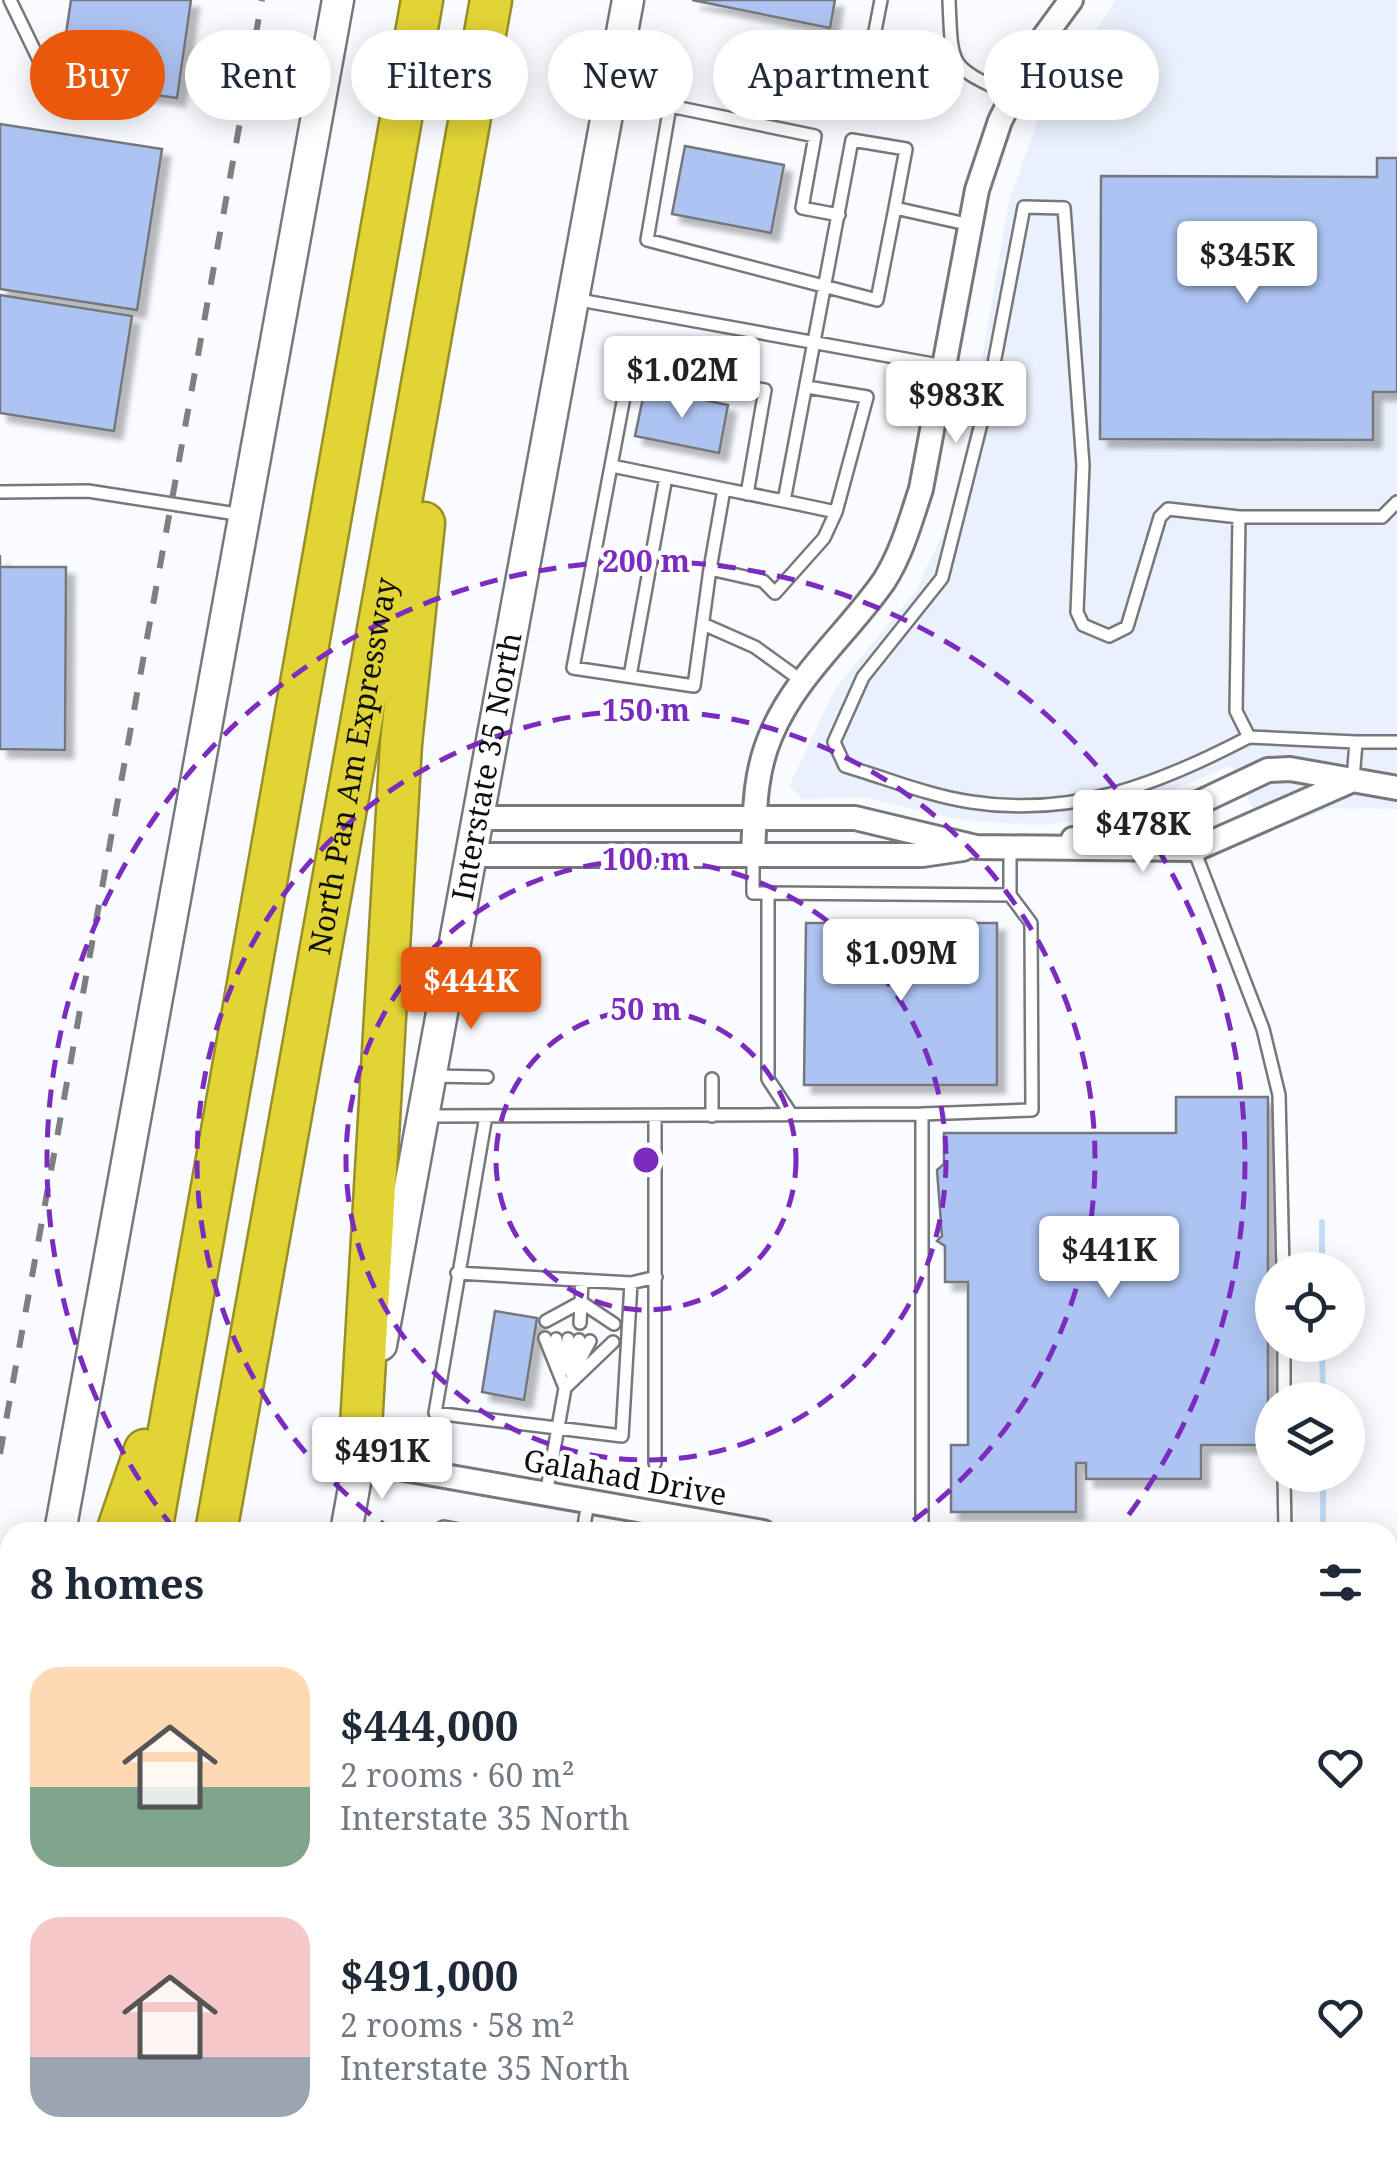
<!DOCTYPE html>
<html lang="en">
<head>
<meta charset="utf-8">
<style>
	body { margin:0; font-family:"Noto Serif",serif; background:#f2f2f3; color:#1f2937; height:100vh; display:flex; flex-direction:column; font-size:38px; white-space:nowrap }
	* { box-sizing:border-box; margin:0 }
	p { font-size:32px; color:#747a83 }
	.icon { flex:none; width:55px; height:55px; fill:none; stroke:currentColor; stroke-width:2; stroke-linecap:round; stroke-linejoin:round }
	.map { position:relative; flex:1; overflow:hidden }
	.drawer { position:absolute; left:0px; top:1522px; width:1398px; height:642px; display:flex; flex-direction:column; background:#fff; border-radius:30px 30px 0 0; box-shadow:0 5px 25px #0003 }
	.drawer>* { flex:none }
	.hud { position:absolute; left:30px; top:30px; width:1338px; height:90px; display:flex; gap:20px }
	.tools { position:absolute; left:1255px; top:1252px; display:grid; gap:20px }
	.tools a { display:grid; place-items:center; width:110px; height:110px; border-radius:50%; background:#fff; box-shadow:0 5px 25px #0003; font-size:50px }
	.price { position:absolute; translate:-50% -85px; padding:0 22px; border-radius:10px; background:#fff; color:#222; font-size:32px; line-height:65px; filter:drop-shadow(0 2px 5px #0008) }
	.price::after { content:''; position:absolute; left:50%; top:60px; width:30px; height:22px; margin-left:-15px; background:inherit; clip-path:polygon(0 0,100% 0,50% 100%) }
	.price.active { background:#ea580c; color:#fff }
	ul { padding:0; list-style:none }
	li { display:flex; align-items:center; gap:30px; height:250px; padding:0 30px }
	li span { display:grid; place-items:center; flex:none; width:280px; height:200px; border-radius:30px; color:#555 }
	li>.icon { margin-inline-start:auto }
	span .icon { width:120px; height:120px; fill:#fffc; stroke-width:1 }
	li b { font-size:42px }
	h2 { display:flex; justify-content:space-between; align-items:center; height:120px; padding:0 30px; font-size:42px }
	.pill { padding:0 35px; border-radius:45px; background:#fff; box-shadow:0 5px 25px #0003; font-size:35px; line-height:90px }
	.pill.active { background:#ea580c; color:#fff }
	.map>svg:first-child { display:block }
	.built { fill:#ebf1fc }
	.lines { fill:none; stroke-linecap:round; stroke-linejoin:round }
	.stream { stroke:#c4def9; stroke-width:6 }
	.building { fill:#adc4f2; stroke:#76787c; stroke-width:2.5; filter:url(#shadow) }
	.service-casing { stroke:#76787c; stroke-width:16 }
	.minor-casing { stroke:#76787c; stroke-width:28 }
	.secondary-casing { stroke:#76787c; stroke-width:35 }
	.motorway-casing { stroke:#988f28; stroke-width:45 }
	.service { stroke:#fff; stroke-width:11 }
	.minor { stroke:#fff; stroke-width:22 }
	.secondary { stroke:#fff; stroke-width:30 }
	.motorway { stroke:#e3d436; stroke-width:40 }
	.rail { stroke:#7e7f81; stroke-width:6; stroke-dasharray:18 18; stroke-linecap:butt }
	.ring { fill:none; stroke:#7b2cbf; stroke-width:5; stroke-dasharray:18 12 }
	.labels { text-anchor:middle; stroke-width:9; stroke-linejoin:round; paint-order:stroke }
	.street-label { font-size:30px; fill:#0d0e0f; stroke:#fff }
	.centre { fill:#7b2cbf; stroke:#fff; stroke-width:5 }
	.ring-label { font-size:30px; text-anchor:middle; font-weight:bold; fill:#7b2cbf; stroke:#fff; stroke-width:9; stroke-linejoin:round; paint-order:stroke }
</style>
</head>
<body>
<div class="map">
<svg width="1397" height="2164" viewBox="0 0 1397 2164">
	<defs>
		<filter id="shadow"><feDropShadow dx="8" dy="8" stdDeviation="2.5" flood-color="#0004"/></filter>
	</defs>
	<rect width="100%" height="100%" fill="#f9fbff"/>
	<path class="built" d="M1116 0H1397V809L1332 808 1265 833 1231 765 1111 817 1038 825 960 820 863 797 803 799 789 786 835 689 917 589 957 502 1009 202 1039 117Z"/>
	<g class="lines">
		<path class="stream" d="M1322 1222V1270
			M1322 1345 1323 1400
			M1323 1475V1532
			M1175 2164 1177 2155"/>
	</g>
	<path class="building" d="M71 0H191L177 98 59 81Z
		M692 0H835L830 28Z
		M0 124 162 149 137 310 0 289Z
		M685 146 784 165 771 233 672 214Z
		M1377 158H1397V392H1373V440L1100 439 1101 176 1377 177Z
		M0 295 132 316 114 431 0 413Z
		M645 388 728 405 719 453 635 436Z
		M0 555V567H66L65 750 0 749Z
		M806 923H997V1085H804Z
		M1176 1097H1268V1445H1201V1479H1086V1463H1076V1512H951V1445H968V1282H945V1246L937 1241 942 1236 937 1170 944 1164V1133H1176Z
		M495 1311 537 1318 524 1400 482 1392Z
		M1388 1584H1397V1652H1388Z
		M1388 1676H1397V1718H1388Z
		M1388 1727H1397V1785H1388Z
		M1391 1925H1397V1985H1391Z
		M1388 2012H1397V2071H1388Z"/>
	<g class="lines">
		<defs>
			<path id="service" d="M10 0 42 66
				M949 0C952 71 949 65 1012 96
				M863 93 881 0
				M839 215 802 208 815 136 670 106 647 240 877 300 895 208
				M574 299 944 366
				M807 387 867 397 836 512 784 501 852 140 906 149 895 208 971 225
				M612 466 724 489
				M0 492 88 491 243 515
				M747 494 765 390 630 365 573 668 694 686 710 569 763 581 775 593 824 538 836 512
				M1239 517 1236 711 1249 737 1356 742 1353 780
				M710 569 724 489 784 501
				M703 624 755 647 802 681
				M630 676 666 477
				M1249 737C1161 783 1074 818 971 802 929 796 886 778 845 766L834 742 863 677 942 578 987 400 1024 207 1064 208 1083 465 1077 612 1083 625 1109 636 1127 627 1160 517 1168 509 1239 517H1382L1397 502
				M1356 742H1397
				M1179 811 1263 1029 1279 1095 1283 1270
				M753 855V893H768V1079L791 1114
				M768 893 1010 895V849
				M432 1076 487 1077
				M712 1079V1116
				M922 1114 1032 1110 1031 923 1010 895
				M424 1116 922 1114V1532
				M486 1116 435 1413 622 1436 631 1283 656 1277
				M457 1273 631 1283
				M581 1302 614 1324
				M546 1321 581 1302 582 1280
				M580 1323 581 1302
				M545 1338 565 1388 546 1495
				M556 1339 560 1359
				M1284 1345V1400
				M572 1365 579 1340
				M566 1369 568 1339
				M572 1375 590 1341
				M565 1388 613 1342
				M655 1463V1117
				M1284 1475 1285 1532
				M434 1532 444 1527 471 1532
				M583 1532 588 1502
				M311 2155 359 2164
				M474 2155V2164
				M1037 2164 1038 2155"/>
			<path id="minor" d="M480 818H855L976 847 1196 849 1353 780
				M1073 839 1154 824 1268 770 1290 769 1397 788
				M473 855H922L963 849
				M753 855C755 813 754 774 771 735 796 675 848 633 884 581 902 553 911 519 921 489L977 190 1000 121 1038 45 1071 0
				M359 1461 763 1532
				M1388 1559H1397
				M0 1580 10 1579
				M0 1628 10 1636"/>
			<g id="secondary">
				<path id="s1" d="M381 1345 628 0"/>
				<path d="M60 1532 338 0"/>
				<path d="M346 1532 362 1444"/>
				<path d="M1 1843 10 1791"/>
				<path d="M230 2164 231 2155"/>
			</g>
			<g id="motorway">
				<path d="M359 1461 401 744 424 523"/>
				<path d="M117 1532 145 1450"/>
				<path d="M151 1532 422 0"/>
				<path id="s2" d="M216 1532 491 0"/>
				<path d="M0 1851 10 1825"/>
				<path d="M34 2164 36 2155"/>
				<path d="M101 2164 102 2155"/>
			</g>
		</defs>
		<use href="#service" class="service-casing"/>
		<use href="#minor" class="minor-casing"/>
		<use href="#secondary" class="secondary-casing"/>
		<use href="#motorway" class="motorway-casing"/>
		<use href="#service" class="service"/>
		<use href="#minor" class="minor"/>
		<use href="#secondary" class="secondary"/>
		<use href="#motorway" class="motorway"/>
		<path class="rail" d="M0 1454 262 0"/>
	</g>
	<g class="ring">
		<circle cx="646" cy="1160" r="150"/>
		<circle cx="646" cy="1160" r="300"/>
		<path d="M395 1532A449 449 0 1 1 897 1532"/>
		<path d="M174 1529A599 599 0 1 1 1118 1529"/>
	</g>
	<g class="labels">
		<g class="street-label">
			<text dy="10" stroke="none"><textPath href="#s2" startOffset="778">North Pan Am Expressway</textPath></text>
			<text dy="10" stroke="none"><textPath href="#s1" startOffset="588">Interstate 35 North</textPath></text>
			<text transform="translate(625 1478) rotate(10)" y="10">Galahad Drive</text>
		</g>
	</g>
	<circle cx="646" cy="1160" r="15" class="centre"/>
	<g class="ring-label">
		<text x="646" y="572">200 m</text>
		<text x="646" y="721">150 m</text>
		<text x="646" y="870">100 m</text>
		<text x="646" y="1020">50 m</text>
	</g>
</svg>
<div class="tools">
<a><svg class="icon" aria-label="locate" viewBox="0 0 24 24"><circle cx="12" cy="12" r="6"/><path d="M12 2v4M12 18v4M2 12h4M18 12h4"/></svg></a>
<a><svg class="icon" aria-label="layers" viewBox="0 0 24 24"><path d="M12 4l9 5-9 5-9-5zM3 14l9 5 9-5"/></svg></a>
</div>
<b class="price" style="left:1247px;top:306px">$345K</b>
<b class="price" style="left:682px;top:421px">$1.02M</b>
<b class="price" style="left:956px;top:446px">$983K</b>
<b class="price" style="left:1143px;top:875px">$478K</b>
<b class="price" style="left:901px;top:1004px">$1.09M</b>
<b class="price active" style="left:471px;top:1032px">$444K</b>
<b class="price" style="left:1109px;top:1301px">$441K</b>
<b class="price" style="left:382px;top:1502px">$491K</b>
<div class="hud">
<a class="pill active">Buy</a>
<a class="pill">Rent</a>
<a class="pill">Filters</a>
<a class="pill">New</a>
<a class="pill">Apartment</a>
<a class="pill">House</a>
</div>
<section class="drawer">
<h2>8 homes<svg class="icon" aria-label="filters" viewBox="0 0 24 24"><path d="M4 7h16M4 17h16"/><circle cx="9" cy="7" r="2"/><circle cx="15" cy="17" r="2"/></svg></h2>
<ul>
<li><span style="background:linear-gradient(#ffd9b3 60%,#7fa58c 0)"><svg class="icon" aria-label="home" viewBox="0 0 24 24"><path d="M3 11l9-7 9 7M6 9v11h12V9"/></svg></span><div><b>$444,000</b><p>2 rooms · 60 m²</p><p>Interstate 35 North</p></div><svg class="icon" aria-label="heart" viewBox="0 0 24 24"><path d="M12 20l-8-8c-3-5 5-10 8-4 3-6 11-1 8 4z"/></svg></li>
<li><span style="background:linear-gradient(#f6c9c9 70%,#9aa5b1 0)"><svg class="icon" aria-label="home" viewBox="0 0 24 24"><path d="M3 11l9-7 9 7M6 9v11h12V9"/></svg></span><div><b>$491,000</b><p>2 rooms · 58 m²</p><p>Interstate 35 North</p></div><svg class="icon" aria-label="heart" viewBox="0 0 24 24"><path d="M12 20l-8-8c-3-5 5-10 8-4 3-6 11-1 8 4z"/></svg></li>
</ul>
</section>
</div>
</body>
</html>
